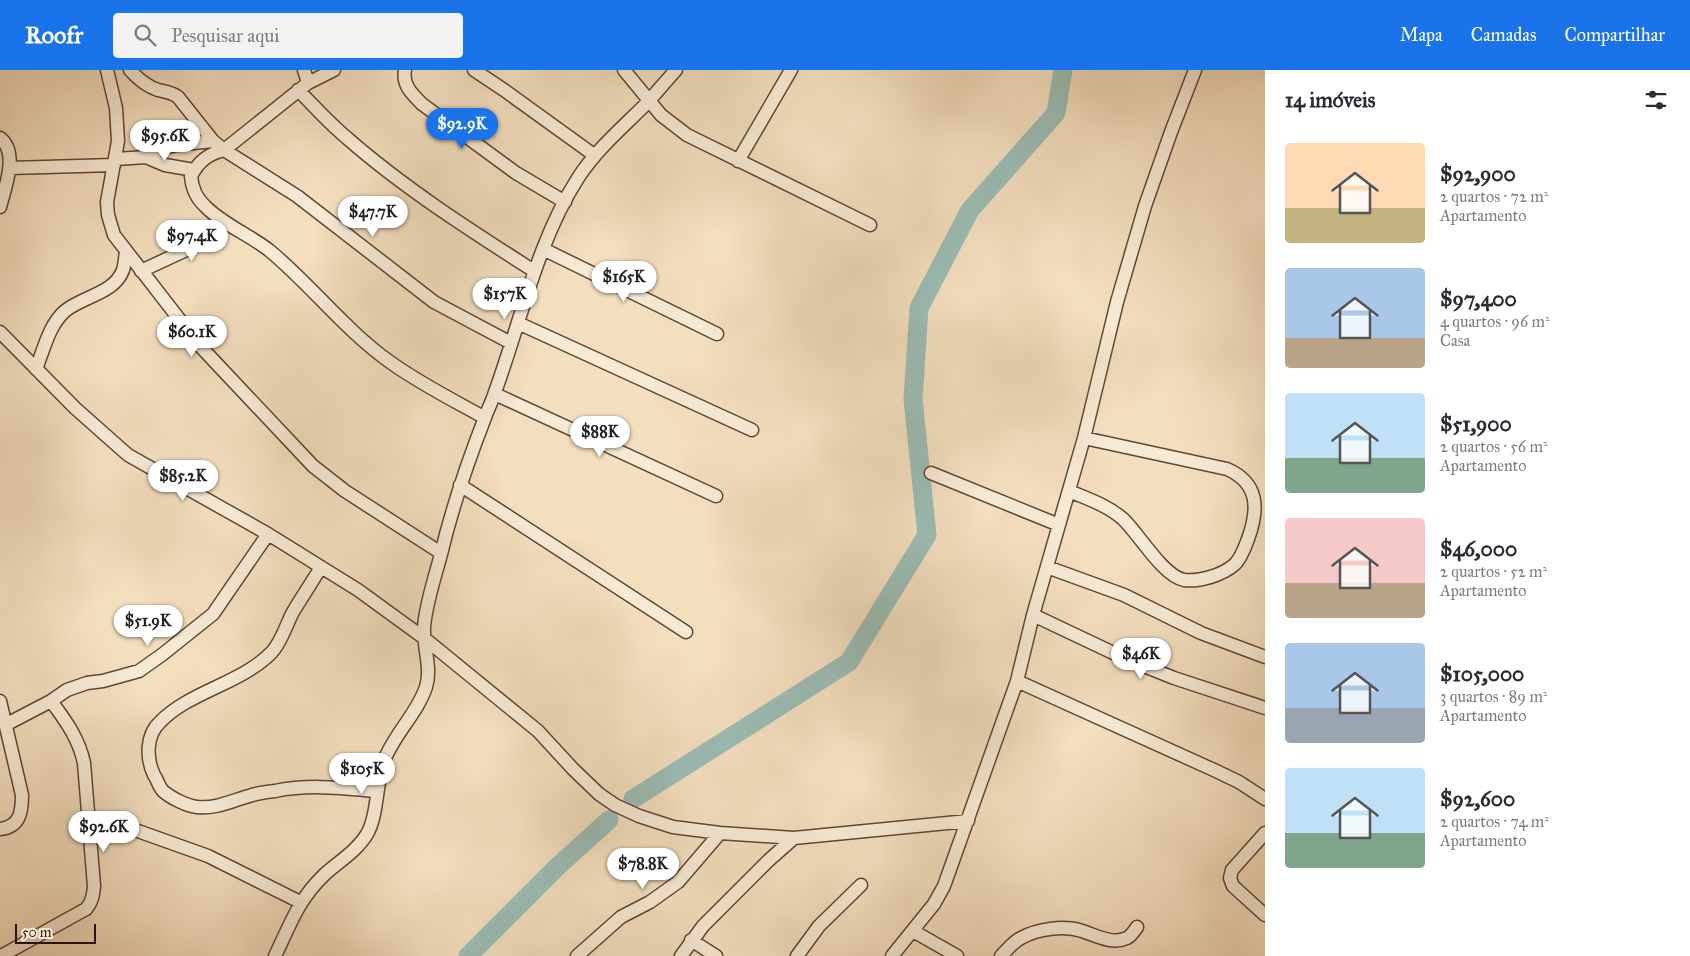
<!DOCTYPE html>
<html lang="pt">
<head>
<meta charset="utf-8">
<style>
	body { margin:0; font-family:"IM FELL Great Primer",serif; background:#f2f2f3; color:#2b2b33; height:100vh; display:flex; flex-direction:column; font-size:19px; white-space:nowrap }
	* { box-sizing:border-box; margin:0 }
	p { font-size:16px; color:#7c7c81 }
	.icon { flex:none; width:28px; height:28px; fill:none; stroke:currentColor; stroke-width:2; stroke-linecap:round; stroke-linejoin:round }
	.map { position:relative; flex:1; overflow:hidden }
	.sheet { display:flex; flex-direction:column; background:#fff; width:425px }
	.sheet>* { flex:none }
	.scale { position:absolute; left:15px; bottom:12px; width:81px; box-sizing:border-box; padding-left:5px; border:2px solid #2f1306; border-top:0; font-size:14px; line-height:18px; white-space:nowrap; color:#2f1306; -webkit-text-stroke:4px #f7ead5; paint-order:stroke }
	.price { position:absolute; translate:-50% -42px; padding:0 11px; border-radius:18px; background:#fff; color:#222; font-size:16px; line-height:32px; filter:drop-shadow(0 1px 2px #0008) }
	.price::after { content:''; position:absolute; left:50%; top:30px; width:15px; height:11px; margin-left:-8px; background:inherit; clip-path:polygon(0 0,100% 0,50% 100%) }
	.price.on { background:#1a73e8; color:#fff }
	ul { padding:0; list-style:none }
	li { display:flex; align-items:center; gap:15px; height:125px; padding:0 20px }
	li span { display:grid; place-items:center; flex:none; width:140px; height:100px; border-radius:5px; color:#555 }
	li>.icon { margin-inline-start:auto }
	span .icon { width:60px; height:60px; fill:#fffc; stroke-width:1 }
	li b { font-size:21px }
	h2 { display:flex; justify-content:space-between; align-items:center; height:60px; padding:0 20px; font-size:21px }
	header { display:flex; align-items:center; gap:30px; box-sizing:border-box; height:70px; padding:0 25px; background:#1a73e8; color:#fff }
	header strong { font-size:24px }
	nav { display:flex; gap:28px; margin-inline-start:auto; font-size:18px }
	.search { width:350px; height:45px; background:#f2f2f3; display:flex; align-items:center; gap:12px; box-sizing:border-box; padding:0 18px; border-radius:5px; color:#7c7c81; font-size:19px }
	main { display:flex; flex:1; min-height:0 }
	.map>svg:first-child { display:block }
	.lines { fill:none; stroke-linecap:round; stroke-linejoin:round }
	.river { stroke:#9bbcb4; stroke-width:19 }
	.minor-casing { stroke:#604634; stroke-width:15 }
	.minor { stroke:#f7ead5; stroke-width:12 }
</style>
</head>
<body>
<header>
<strong>Roofr</strong>
<div class="search"><svg class="icon" aria-label="search" viewBox="0 0 24 24"><circle cx="10" cy="10" r="6"/><path d="M15 15l6 6"/></svg>Pesquisar aqui</div>
<nav><a>Mapa</a><a>Camadas</a><a>Compartilhar</a></nav>
</header>
<main>
<div class="map">
<svg width="1265" height="886" viewBox="0 0 1265 886">
	<rect width="100%" height="100%" fill="#f3debe"/>
	<filter id="stains"><feTurbulence type="fractalNoise" baseFrequency=".004" numOctaves="4"/><feColorMatrix values="0 0 0 0 .2 0 0 0 0 .09 0 0 0 0 .02 0 0 0 .5 -.17"/></filter>
	<radialGradient id="worn" r=".72"><stop offset=".6" stop-color="#630" stop-opacity="0"/><stop offset="1" stop-color="#630" stop-opacity=".3"/></radialGradient>
	<g class="lines">
		<path class="river" d="M633 729 849 592 927 465 913 329 919 238 970 140 1056 43 1063 0
			M468 886 557 797 609 750"/>
		<defs>
			<path id="minor" d="M107 0 116 38 118 71 107 132 108 145 114 165 200 276 313 396 345 421 441 483
				M130 0C138 9 146 16 158 20 166 22 171 22 178 27L213 71 224 80 297 126 434 232 511 273
				M304 0 308 13 224 80C208 84 199 91 191 106 192 118 196 128 205 136 222 154 250 165 270 181 312 216 345 260 390 292 419 313 453 330 485 348
				M405 0C402 15 412 24 422 34L516 103 565 132
				M474 0 504 20 594 85
				M624 0 661 45 687 65 870 155
				M308 13 334 0
				M298 20C314 36 330 54 347 68 404 118 470 160 534 201
				M0 68C19 82 5 118 0 137
				M146 87 165 95 194 100
				M116 89 146 87 164 78 175 75 213 71
				M738 91 791 0
				M10 98 114 95
				M543 179 717 264
				M141 201 186 180 197 172 221 149
				M518 253 752 360
				M0 262 75 338 128 385 268 464 358 520 424 568 538 661 573 699 599 724 615 735 639 746 673 757 720 763 794 768 968 751
				M36 299C44 279 49 255 65 241 83 226 114 224 123 200 125 194 125 187 126 181
				M495 324 716 426
				M931 403 1059 455
				M460 415 686 562
				M1069 421C1088 429 1107 435 1123 449 1139 464 1163 506 1184 510 1200 512 1222 505 1234 495 1241 489 1245 477 1248 469 1259 439 1259 413 1227 399L1084 368
				M321 497C312 512 302 527 293 542 286 555 282 571 272 582 241 614 190 621 160 652 146 665 146 688 154 705 157 709 159 717 163 721 171 728 187 736 197 737 216 739 231 731 249 726 257 723 266 722 275 721 309 714 342 718 376 721
				M1047 497 1124 525 1201 563 1265 587
				M1033 545 1124 588 1174 608 1265 638
				M1017 611 1214 700 1239 712 1265 729
				M0 631 22 725C22 742 20 757 0 759
				M7 654 51 631 67 620 87 613 103 611 139 601 163 584 213 544 268 464
				M87 748 121 755 208 786 300 832
				M1265 763 1232 800 1230 808 1233 816 1265 845
				M913 861 957 886
				M691 870 716 886
				M1 886 86 839C92 832 93 826 94 816L84 693C79 669 66 651 51 631
				M275 886C290 855 298 830 324 805 338 792 357 781 367 764 378 745 376 713 384 691 394 664 417 644 426 617 432 598 423 577 424 557 426 533 435 507 441 484 452 438 467 394 484 350 487 341 492 332 495 322 521 251 537 172 578 108 597 79 622 58 646 34 656 23 666 11 676 0
				M577 886 621 847 650 832 678 812 720 763
				M681 886 703 856 769 790 794 768
				M797 886 819 856 861 815
				M892 886 934 834 944 816 1017 611 1033 545 1084 368 1117 232 1145 136 1171 62 1195 0
				M1001 886C1007 880 1013 872 1021 868 1037 859 1064 855 1082 861 1095 865 1112 875 1127 868 1131 866 1135 860 1137 857"/>
		</defs>
		<use href="#minor" class="minor-casing"/>
		<use href="#minor" class="minor"/>
	</g>
	<rect width="100%" height="100%" filter="url(#stains)"/>
	<rect width="100%" height="100%" fill="url(#worn)"/>
</svg>
<div class="scale">50 m</div>
<b class="price on" style="left:462px;top:80px">$92.9K</b>
<b class="price" style="left:165px;top:92px">$95.6K</b>
<b class="price" style="left:373px;top:168px">$47.7K</b>
<b class="price" style="left:192px;top:192px">$97.4K</b>
<b class="price" style="left:624px;top:233px">$165K</b>
<b class="price" style="left:505px;top:250px">$157K</b>
<b class="price" style="left:192px;top:288px">$60.1K</b>
<b class="price" style="left:600px;top:388px">$88K</b>
<b class="price" style="left:183px;top:432px">$85.2K</b>
<b class="price" style="left:148px;top:577px">$51.9K</b>
<b class="price" style="left:1141px;top:610px">$46K</b>
<b class="price" style="left:362px;top:725px">$105K</b>
<b class="price" style="left:104px;top:783px">$92.6K</b>
<b class="price" style="left:643px;top:820px">$78.8K</b>
</div>
<section class="sheet">
<h2>14 imóveis<svg class="icon" aria-label="filters" viewBox="0 0 24 24"><path d="M4 7h16M4 17h16"/><circle cx="9" cy="7" r="2"/><circle cx="15" cy="17" r="2"/></svg></h2>
<ul>
<li><span style="background:linear-gradient(#ffd9b3 65%,#c2b280 0)"><svg class="icon" aria-label="home" viewBox="0 0 24 24"><path d="M3 11l9-7 9 7M6 9v11h12V9"/></svg></span><div><b>$92,900</b><p>2 quartos · 72 m²</p><p>Apartamento</p></div></li>
<li><span style="background:linear-gradient(#a9c7e8 70%,#b9a48a 0)"><svg class="icon" aria-label="home" viewBox="0 0 24 24"><path d="M3 11l9-7 9 7M6 9v11h12V9"/></svg></span><div><b>$97,400</b><p>4 quartos · 96 m²</p><p>Casa</p></div></li>
<li><span style="background:linear-gradient(#bfe0f5 65%,#7fa58c 0)"><svg class="icon" aria-label="home" viewBox="0 0 24 24"><path d="M3 11l9-7 9 7M6 9v11h12V9"/></svg></span><div><b>$51,900</b><p>2 quartos · 56 m²</p><p>Apartamento</p></div></li>
<li><span style="background:linear-gradient(#f6c9c9 65%,#b9a48a 0)"><svg class="icon" aria-label="home" viewBox="0 0 24 24"><path d="M3 11l9-7 9 7M6 9v11h12V9"/></svg></span><div><b>$46,000</b><p>2 quartos · 52 m²</p><p>Apartamento</p></div></li>
<li><span style="background:linear-gradient(#a9c7e8 65%,#9aa5b1 0)"><svg class="icon" aria-label="home" viewBox="0 0 24 24"><path d="M3 11l9-7 9 7M6 9v11h12V9"/></svg></span><div><b>$105,000</b><p>3 quartos · 89 m²</p><p>Apartamento</p></div></li>
<li><span style="background:linear-gradient(#bfe0f5 65%,#7fa58c 0)"><svg class="icon" aria-label="home" viewBox="0 0 24 24"><path d="M3 11l9-7 9 7M6 9v11h12V9"/></svg></span><div><b>$92,600</b><p>2 quartos · 74 m²</p><p>Apartamento</p></div></li>
</ul>
</section>
</main>
</body>
</html>
